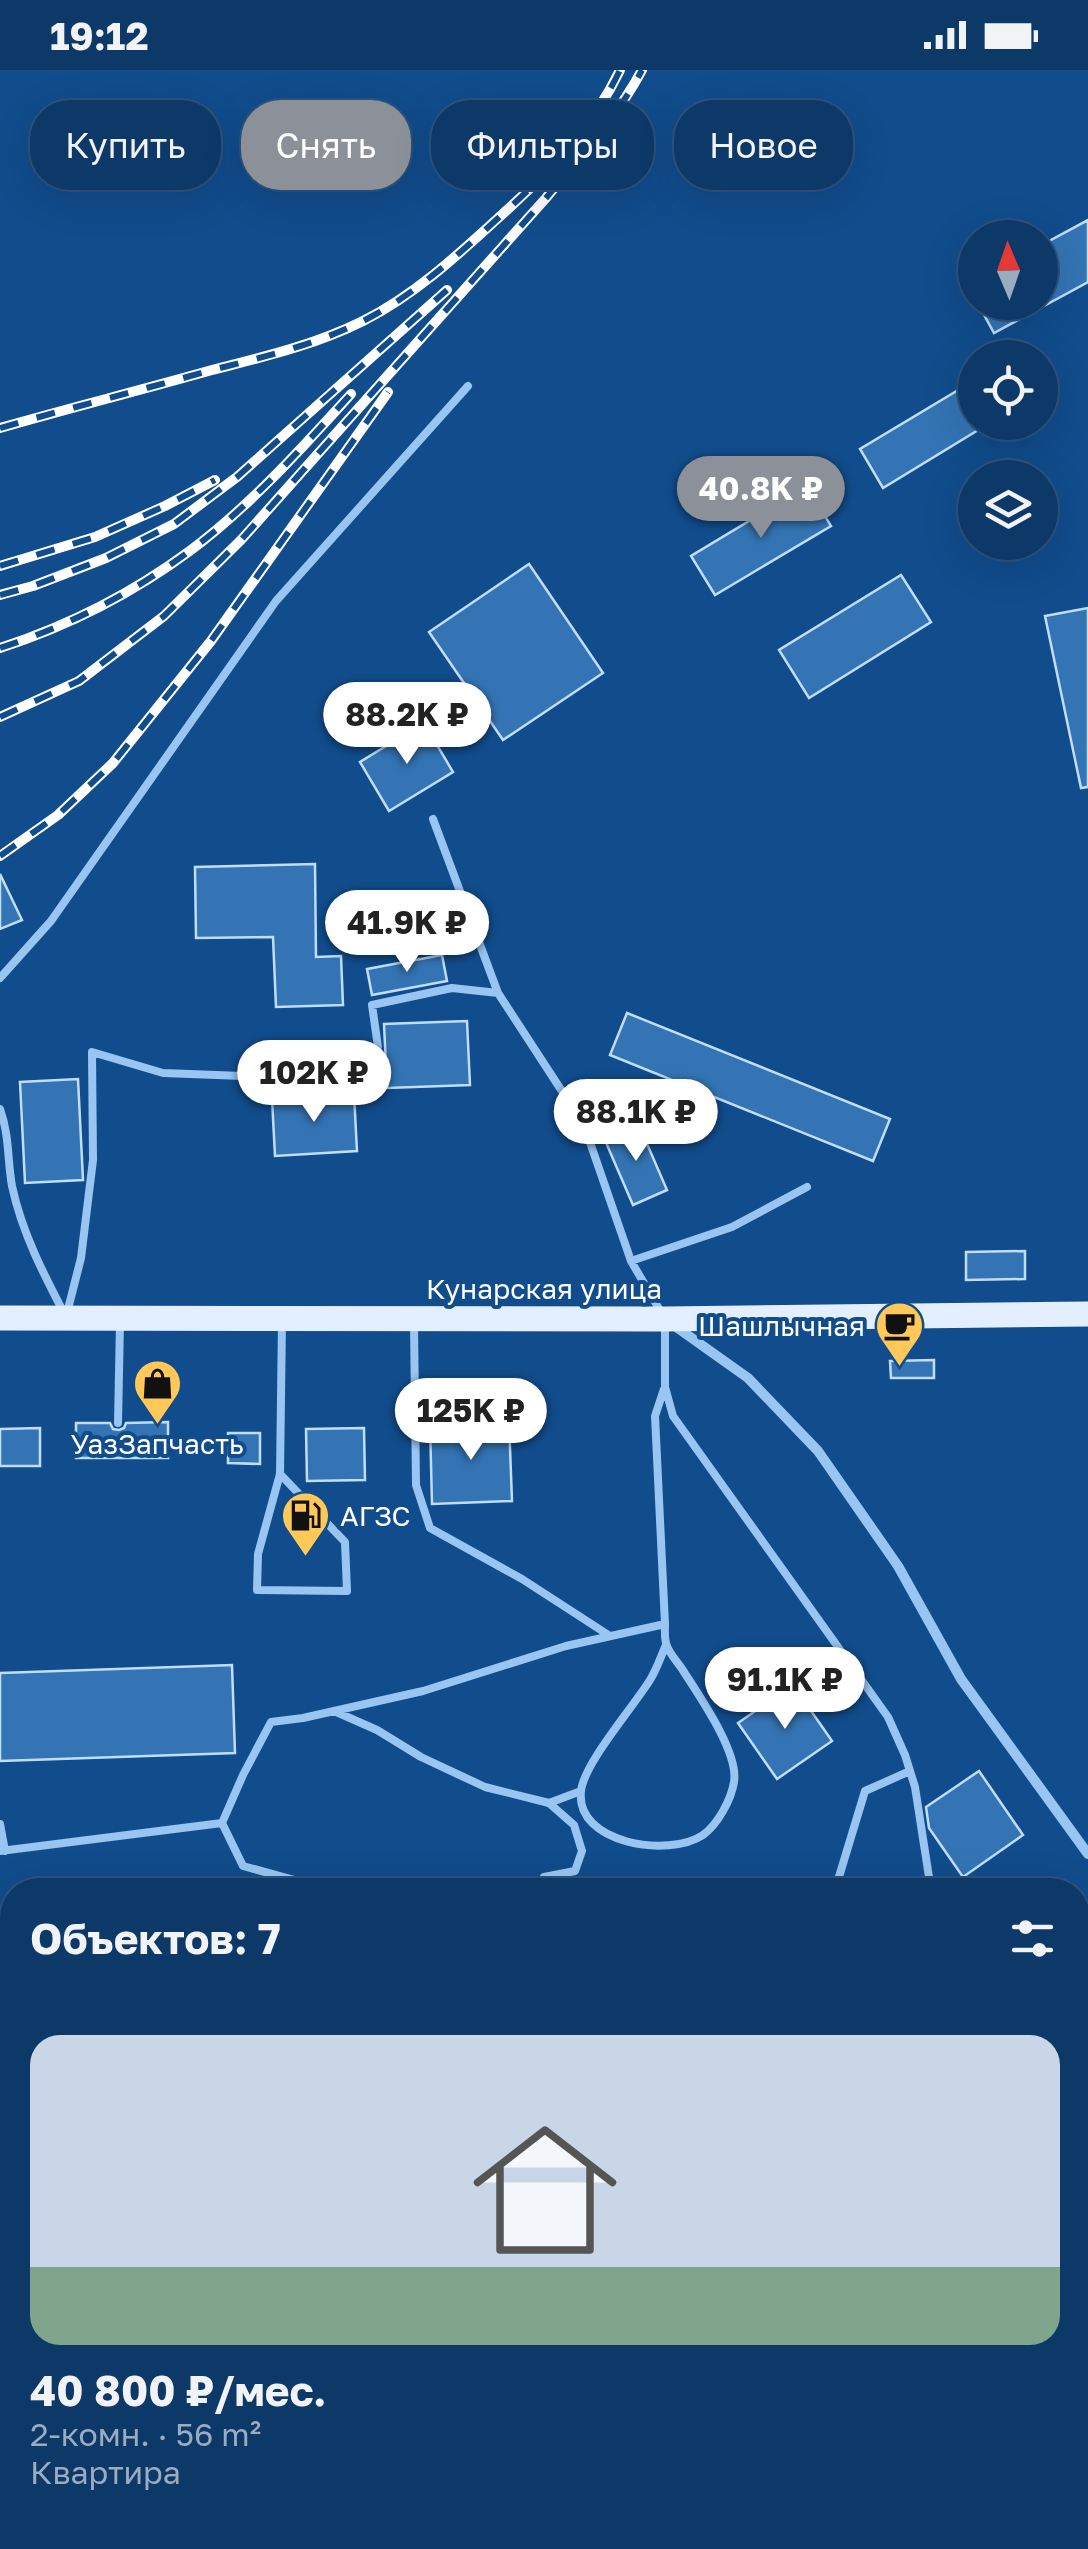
<!DOCTYPE html>
<html lang="ru">
<head>
<meta charset="utf-8">
<style>
	body { margin:0; font-family:"Golos Text",sans-serif; background:#1b4471; color:#f1f3f6; height:100vh; display:flex; flex-direction:column; font-size:38px; white-space:nowrap }
	* { box-sizing:border-box; margin:0 }
	p { font-size:32px; color:#9aacc0 }
	.icon { flex:none; width:55px; height:55px; fill:none; stroke:currentColor; stroke-width:2; stroke-linecap:round; stroke-linejoin:round }
	.map { position:relative; flex:1; overflow:hidden }
	.side { position:absolute; left:0px; top:1808px; width:1090px; height:672px; display:flex; flex-direction:column; background:#0d3969; border-radius:40px 40px 0 0; box-shadow:0 10px 40px #0002,0 0 0 2px #2d537d }
	.side>* { flex:none }
	.banner { position:absolute; left:30px; top:30px; width:1030px; height:90px; display:flex; gap:20px }
	.needle { width:65px; rotate:358deg }
	.tools { position:absolute; left:958px; top:150px; display:grid; gap:20px }
	.tools a { display:grid; place-items:center; width:100px; height:100px; border-radius:50%; background:#0d3969; box-shadow:0 10px 40px #0002,0 0 0 2px #2d537d; font-size:50px }
	.price { position:absolute; translate:-50% -85px; padding:0 22px; border-radius:35px; background:#fff; color:#222; font-size:32px; line-height:65px; filter:drop-shadow(0 2px 5px #0008) }
	.price::after { content:''; position:absolute; left:50%; top:60px; width:30px; height:22px; margin-left:-15px; background:inherit; clip-path:polygon(0 0,100% 0,50% 100%) }
	.price.current { background:#8c9099; color:#fff }
	ul { padding:0; list-style:none }
	li { display:grid; align-content:center; gap:20px; height:530px; padding:0 30px }
	li+li { border-top:2px solid #2d537d }
	li span { display:grid; place-items:center; height:310px; border-radius:30px; color:#555 }
	li>.icon { margin-inline-start:auto }
	span .icon { width:180px; height:180px; fill:#fffc; stroke-width:1 }
	li b { font-size:42px }
	h2 { display:flex; justify-content:space-between; align-items:center; height:120px; padding:0 30px; font-size:42px }
	.chip { padding:0 35px; border-radius:40px; background:#0d3969; box-shadow:0 10px 40px #0002,0 0 0 2px #2d537d; font-size:35px; line-height:90px }
	.chip.current { background:#8c9099; color:#fff }
	.status { display:flex; justify-content:space-between; align-items:center; height:70px; padding:0 50px; background:#0d3969; direction:ltr }
	.status svg { height:28px; fill:currentColor }
	.map>svg:first-child { display:block }
	.building { fill:#3474b4; stroke:#bfdefd; stroke-width:2.5 }
	.lines { fill:none; stroke-linecap:round; stroke-linejoin:round }
	.lane { stroke:#98c5f2; stroke-width:8 }
	.street { stroke:#98c5f2; stroke-width:10 }
	.primary { stroke:#e3efff; stroke-width:25 }
	.rail-casing { stroke:#fff; stroke-width:10 }
	.rail { stroke:#114c8c; stroke-width:6; stroke-dasharray:19; stroke-linecap:butt }
	.labels { text-anchor:middle; stroke-width:8; stroke-linejoin:round; paint-order:stroke }
	.street-label { font-size:28px; fill:#fff; stroke:#114c8c }
	.poi-label { font-size:28px; fill:#fff; stroke:#114c8c; text-anchor:end }
</style>
</head>
<body>
<div class="status"><b>19:12</b><svg viewBox="0 0 49 12"><path d="M0 12V9h3v3zM5 12V6h3v6zM10 12V3h3v9zM15 12V0h3v12zM26 1h20v11H26zM47 4h2v5h-2z"/></svg></div>
<div class="map">
<svg width="1088" height="2479" viewBox="0 0 1088 2479">
	<rect width="100%" height="100%" fill="#114c8c"/>
	<path class="building" d="M1088 150V212L994 263 977 232H1040V176Z
		M960 319 975 344V352H980L983 357 883 418 860 379Z
		M807 416 831 456 715 525 691 486Z
		M529 494 603 603 503 670 429 562Z
		M901 505 931 552 809 628 779 580Z
		M1088 538V717L1081 718 1045 546Z
		M424 653 453 702 389 741 360 692Z
		M315 794 316 887 341 886 343 935 276 937 273 867 196 868 195 797Z
		M0 804 22 850 0 859Z
		M442 885 447 911 372 925 367 899Z
		M627 943 890 1049 873 1091 610 985Z
		M467 951 470 1015 387 1018 384 954Z
		M78 1009 83 1110 25 1113 20 1012Z
		M354 1024 357 1081 275 1086 272 1029Z
		M638 1053 667 1120 633 1135 604 1068Z
		M1025 1181V1209L966 1210V1182Z
		M934 1290V1308H891L890 1291Z
		M509 1351 512 1431 432 1434 430 1354Z
		M168 1352V1388H76V1353H110L113 1359 119 1360 124 1358 126 1353Z
		M40 1358V1396H0V1359Z
		M364 1358 365 1410 307 1411 306 1359Z
		M228 1363H260V1394L228 1393Z
		M232 1595 235 1683 0 1691V1603Z
		M793 1615 832 1671 777 1709 738 1653Z
		M979 1701 1023 1765 963 1807 929 1758 926 1737Z"/>
	<g class="lines">
		<path class="lane" d="M433 749 498 923 584 1055 631 1191 665 1249V1317L673 1346 888 1647 905 1685 915 1717 931 1820
			M0 908 51 851 276 531 468 316
			M0 1039C10 1068 7 1088 12 1116 22 1163 44 1205 66 1247L81 1188 93 1090 92 982 163 1003 272 1007 367 993 378 977 372 935 452 918 498 923
			M631 1191 732 1157 807 1117
			M414 1254 416 1415 430 1458 522 1509 610 1566
			M118 1353 120 1252
			M280 1404 345 1472 347 1521 257 1520 258 1484 280 1404 282 1251
			M665 1554C665 1561 664 1570 667 1576 670 1585 679 1593 684 1602 700 1627 739 1683 734 1712 731 1730 718 1754 703 1765 669 1788 575 1774 581 1721 584 1693 634 1636 650 1610 657 1599 661 1586 666 1575
			M334 1641 377 1660 421 1687 485 1717 549 1733 574 1755 582 1781 575 1801 544 1807
			M549 1733 581 1721
			M0 1754 5 1781
			M0 1781 222 1753
			M309 1814 243 1796 222 1753 243 1705 271 1652 303 1648 423 1621 566 1576 665 1554 655 1346 664 1319
			M835 1820 865 1721 910 1701
			M1078 2034H1088
			M0 2201 12 2194
			M0 2226 12 2225
			M1078 2235 1088 2236"/>
		<path class="street" d="M672 1254 748 1308 818 1381 898 1496 961 1609 1088 1784"/>
		<path class="primary" d="M0 1248 665 1249 1088 1244"/>
		<defs>
			<path id="rail" d="M0 358C70 338 141 320 212 300 263 287 315 275 363 251 417 224 462 181 507 140 551 100 594 55 620 0
				M0 496 95 467 165 436 215 410
				M0 525 33 516 106 488 174 454 237 407 447 220
				M0 578C68 556 133 523 191 480 250 436 301 379 351 324
				M0 647 79 611 164 546 241 470 546 128C580 87 617 47 642 0
				M0 786 58 745 113 693 211 571 388 322"/>
		</defs>
		<use href="#rail" class="rail-casing"/>
		<use href="#rail" class="rail"/>
	</g>
	<defs>
		<symbol id="cafe-pin" viewBox="-11 -11 22 30"><path d="M0 17L-7.5 6A9.5 9.5 0 1 1 7.5 6Z" fill="#ffc859" stroke="#114c8c"/><path d="M-5.5-4.5H6V0H3Q3 3.5 0 3.5H-2.5Q-5.5 3.5-5.5 0ZM3-3.2v2h1.7v-2ZM-6 4.5H4V6H-6Z" fill="#111"/></symbol>
		<symbol id="shop-pin" viewBox="-11 -11 22 30"><path d="M0 17L-7.5 6A9.5 9.5 0 1 1 7.5 6Z" fill="#ffc859" stroke="#114c8c"/><path d="M-5-2.5h2.3a2.7 3.5 0 0 1 5.4 0H5L5.5 6h-11ZM-1.5-2.5h3a1.5 2.3 0 0 0-3 0Z" fill="#111"/></symbol>
		<symbol id="fuel-pin" viewBox="-11 -11 22 30"><path d="M0 17L-7.5 6A9.5 9.5 0 1 1 7.5 6Z" fill="#ffc859" stroke="#114c8c"/><path d="M-5.5-6h7V0h2V4h1.3V-2.5L3-4.5l.8-.8L6-3V5H2.5V1h-1V6h-7ZM-4.2-4.7v3.2H.2V-4.7Z" fill="#111"/></symbol>
	</defs>
	<g fill-rule="evenodd">
		<use href="#cafe-pin" x="872" y="1228" width="55" height="75"/>
		<use href="#shop-pin" x="130" y="1286" width="55" height="75"/>
		<use href="#fuel-pin" x="278" y="1418" width="55" height="75"/>
	</g>
	<g class="labels">
		<g class="street-label">
			<text x="544" y="1229">Кунарская улица</text>
		</g>
		<g class="poi-label">
			<text x="865" y="1266">Шашлычная</text>
			<text x="157" y="1384" text-anchor="middle">УазЗапчасть</text>
			<text x="340" y="1456" text-anchor="start">АГЗС</text>
		</g>
	</g>
</svg>
<div class="tools">
<a><svg class="needle" viewBox="-14 -14 28 28"><path d="M0-13l5 13h-10z" fill="#e53935"/><path d="M0 13l5-13h-10z" fill="#9aacc0"/></svg></a>
<a><svg class="icon" aria-label="locate" viewBox="0 0 24 24"><circle cx="12" cy="12" r="6"/><path d="M12 2v4M12 18v4M2 12h4M18 12h4"/></svg></a>
<a><svg class="icon" aria-label="layers" viewBox="0 0 24 24"><path d="M12 4l9 5-9 5-9-5zM3 14l9 5 9-5"/></svg></a>
</div>
<b class="price current" style="left:761px;top:471px">40.8K ₽</b>
<b class="price" style="left:407px;top:697px">88.2K ₽</b>
<b class="price" style="left:407px;top:905px">41.9K ₽</b>
<b class="price" style="left:314px;top:1055px">102K ₽</b>
<b class="price" style="left:636px;top:1094px">88.1K ₽</b>
<b class="price" style="left:471px;top:1393px">125K ₽</b>
<b class="price" style="left:785px;top:1662px">91.1K ₽</b>
<div class="banner">
<a class="chip">Купить</a>
<a class="chip current">Снять</a>
<a class="chip">Фильтры</a>
<a class="chip">Новое</a>
</div>
<section class="side">
<h2>Объектов: 7<svg class="icon" aria-label="filters" viewBox="0 0 24 24"><path d="M4 7h16M4 17h16"/><circle cx="9" cy="7" r="2"/><circle cx="15" cy="17" r="2"/></svg></h2>
<ul>
<li><span style="background:linear-gradient(#c9d6e8 75%,#7fa58c 0)"><svg class="icon" aria-label="home" viewBox="0 0 24 24"><path d="M3 11l9-7 9 7M6 9v11h12V9"/></svg></span><div><b>40 800 ₽/мес.</b><p>2-комн. · 56 m²</p><p>Квартира</p></div></li>
</ul>
</section>
</div>
</body>
</html>
